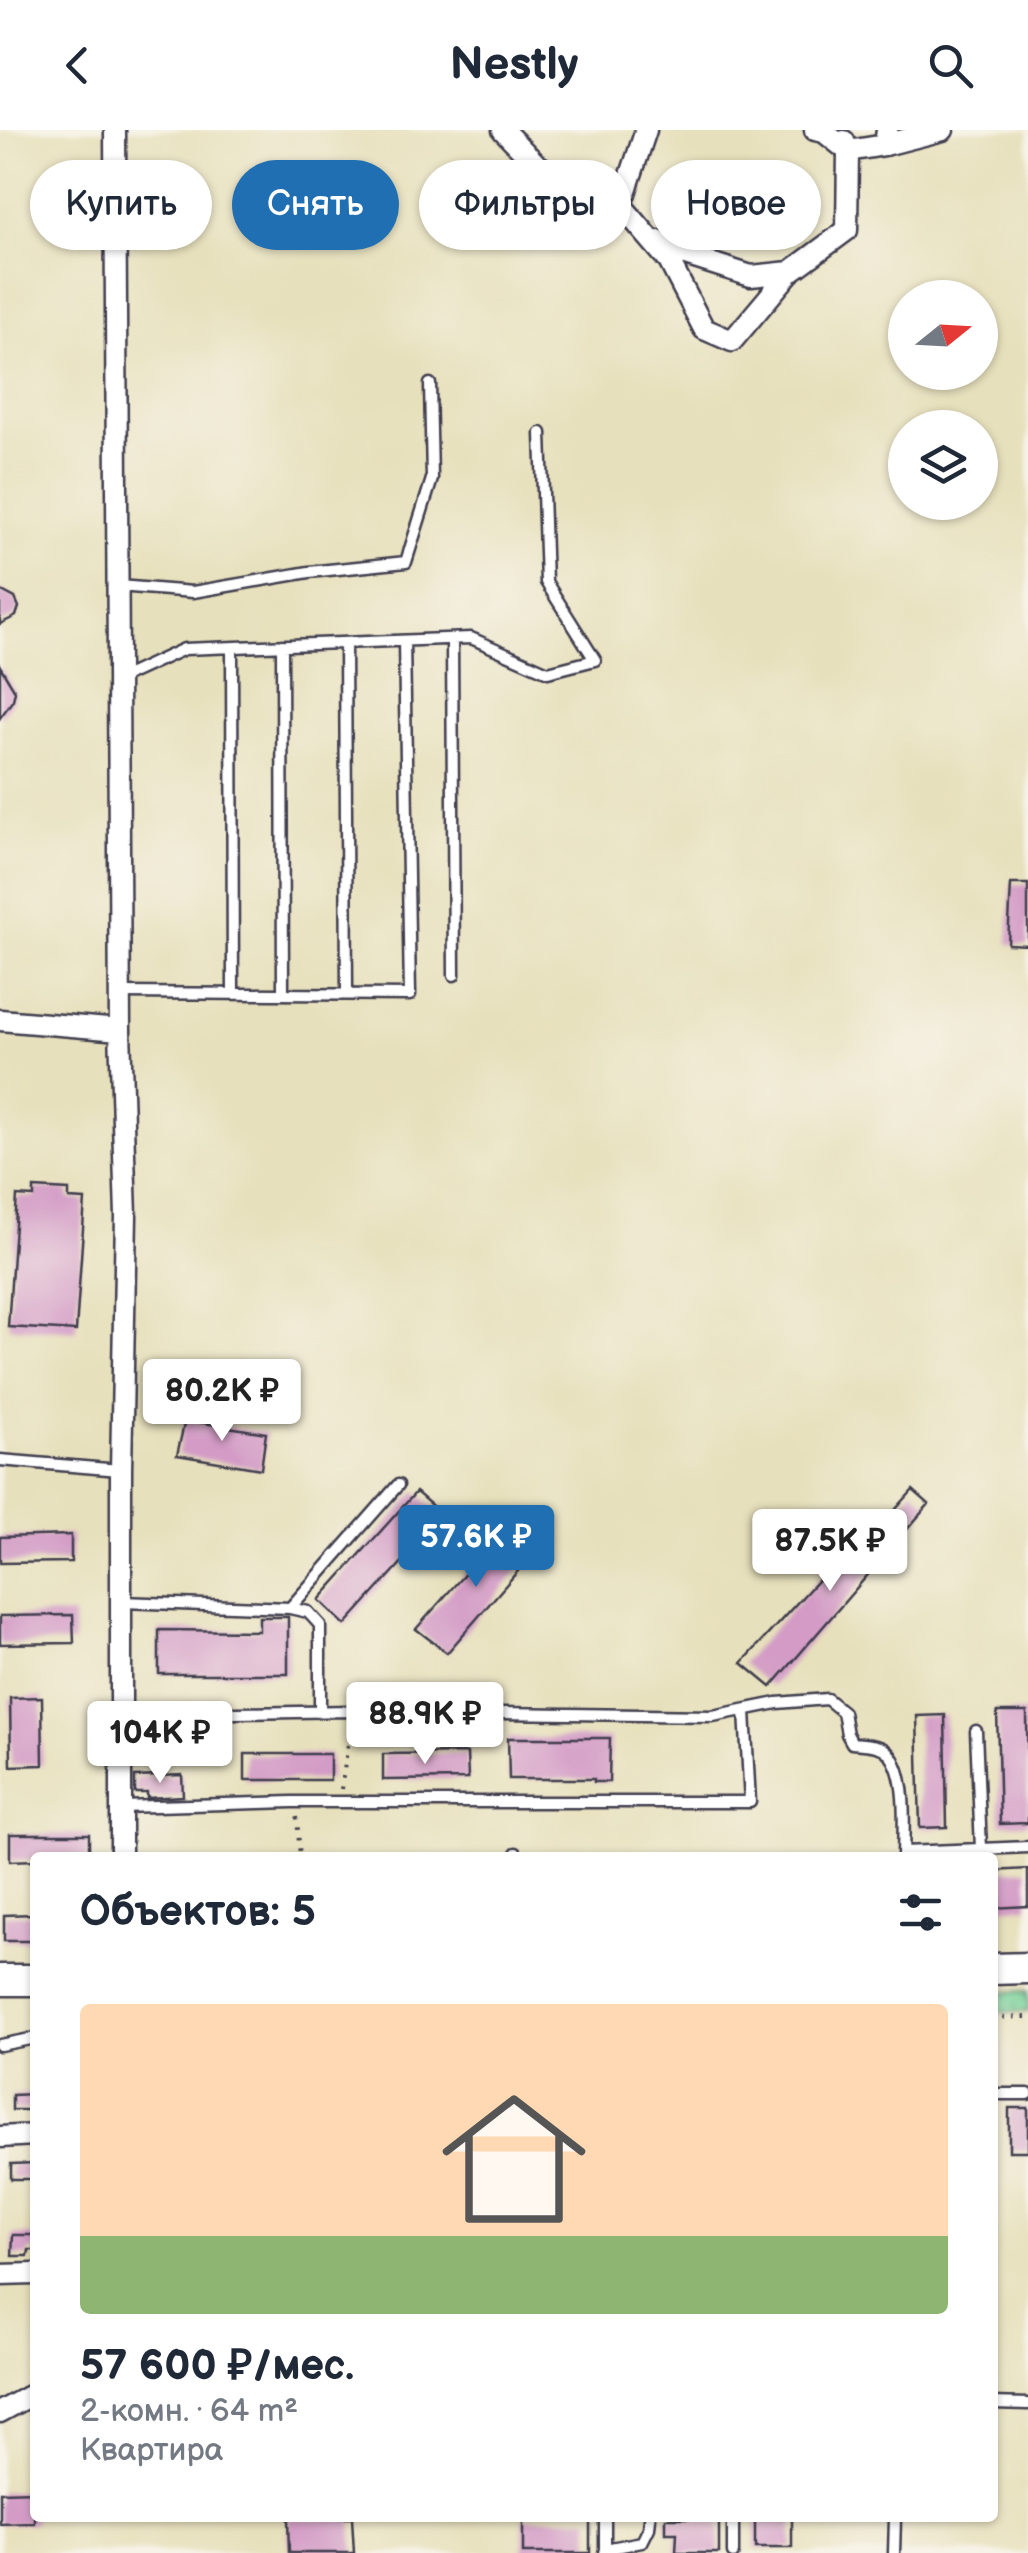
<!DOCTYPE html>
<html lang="ru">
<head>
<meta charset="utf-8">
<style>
	body { margin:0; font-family:"Balsamiq Sans",sans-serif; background:#f6f6f7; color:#1f2937; height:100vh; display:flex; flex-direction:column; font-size:38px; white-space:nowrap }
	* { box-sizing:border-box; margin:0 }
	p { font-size:32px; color:#747a83 }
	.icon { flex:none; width:55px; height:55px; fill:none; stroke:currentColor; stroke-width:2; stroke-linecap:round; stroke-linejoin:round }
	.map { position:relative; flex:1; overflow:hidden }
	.side { position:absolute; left:30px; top:1722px; width:968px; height:670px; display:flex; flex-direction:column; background:#fff; border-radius:10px; box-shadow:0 2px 8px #0004 }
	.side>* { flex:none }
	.guide { position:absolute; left:30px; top:30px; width:970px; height:90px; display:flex; gap:20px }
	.needle { width:65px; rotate:72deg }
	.tools { position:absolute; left:888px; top:150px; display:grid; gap:20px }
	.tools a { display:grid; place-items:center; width:110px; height:110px; border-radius:50%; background:#fff; box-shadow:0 2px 8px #0004; font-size:50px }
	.price { position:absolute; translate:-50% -85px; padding:0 22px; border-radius:10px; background:#fff; color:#222; font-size:32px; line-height:65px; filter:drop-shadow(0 2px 5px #0008) }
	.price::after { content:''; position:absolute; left:50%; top:60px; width:30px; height:22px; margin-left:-15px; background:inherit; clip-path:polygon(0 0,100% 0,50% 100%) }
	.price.selected { background:#1f6fb2; color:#fff }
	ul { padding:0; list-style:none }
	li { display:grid; align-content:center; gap:20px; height:530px; padding:0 50px }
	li+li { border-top:2px solid #e0e1e3 }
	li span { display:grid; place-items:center; height:310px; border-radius:10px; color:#555 }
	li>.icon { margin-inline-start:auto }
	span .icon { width:180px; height:180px; fill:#fffc; stroke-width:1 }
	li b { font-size:42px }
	h2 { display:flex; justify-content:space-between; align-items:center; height:120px; padding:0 50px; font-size:42px }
	.tag { padding:0 35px; border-radius:45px; background:#fff; box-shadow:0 2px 8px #0004; font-size:35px; line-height:90px }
	.tag.selected { background:#1f6fb2; color:#fff }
	header { display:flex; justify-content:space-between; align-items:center; height:130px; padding:0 50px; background:#fff; font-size:45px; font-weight:700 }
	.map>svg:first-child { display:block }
	.grass { fill:url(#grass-dots); stroke:#4c7969; stroke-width:2.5 }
	.building { fill:#d39bc6 }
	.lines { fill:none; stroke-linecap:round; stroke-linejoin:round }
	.service-casing { stroke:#403e4e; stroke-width:15 }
	.minor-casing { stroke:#403e4e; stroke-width:25 }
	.secondary-casing { stroke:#403e4e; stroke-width:35 }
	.path { stroke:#403e4e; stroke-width:4; stroke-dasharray:2.5 8; stroke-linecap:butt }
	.service { stroke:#fff; stroke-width:10 }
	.minor { stroke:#fff; stroke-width:20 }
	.secondary { stroke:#fff; stroke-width:30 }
</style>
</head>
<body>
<header><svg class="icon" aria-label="back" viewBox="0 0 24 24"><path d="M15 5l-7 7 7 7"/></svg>Nestly<svg class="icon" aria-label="search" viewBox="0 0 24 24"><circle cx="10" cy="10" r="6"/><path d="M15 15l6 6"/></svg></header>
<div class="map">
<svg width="1028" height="2423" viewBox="0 0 1028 2423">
	<defs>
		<pattern id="grass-dots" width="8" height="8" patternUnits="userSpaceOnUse" patternTransform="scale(2.5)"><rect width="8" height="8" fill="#76d097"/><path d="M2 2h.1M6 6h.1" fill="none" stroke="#66b283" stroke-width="1.8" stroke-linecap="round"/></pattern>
	</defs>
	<rect width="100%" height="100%" fill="#f7f3e8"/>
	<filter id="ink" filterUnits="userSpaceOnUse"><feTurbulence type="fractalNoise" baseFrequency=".01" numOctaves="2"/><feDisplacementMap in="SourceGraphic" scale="20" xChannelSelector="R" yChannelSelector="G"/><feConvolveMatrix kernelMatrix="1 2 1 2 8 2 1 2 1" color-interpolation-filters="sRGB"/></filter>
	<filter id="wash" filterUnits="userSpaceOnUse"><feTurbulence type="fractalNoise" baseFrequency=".0048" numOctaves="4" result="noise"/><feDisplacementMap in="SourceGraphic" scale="40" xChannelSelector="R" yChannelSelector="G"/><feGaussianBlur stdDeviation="2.25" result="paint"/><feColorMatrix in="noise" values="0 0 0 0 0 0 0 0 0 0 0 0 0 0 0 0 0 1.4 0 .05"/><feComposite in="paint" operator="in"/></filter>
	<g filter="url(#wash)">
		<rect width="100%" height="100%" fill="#e7e0bc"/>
		<path class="grass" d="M1028 1861V1882H993V1862Z"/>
		<g id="blocks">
			<path class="building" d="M0 460 15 468 19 477 16 486 0 494Z
				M0 536 15 561 13 570 0 588Z
				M1011 754H1028V815L1008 814Z
				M34 1058 69 1060V1069L85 1070 76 1201 8 1197 17 1066 34 1067Z
				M185 1290 266 1303 261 1339 177 1325Z
				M913 1360 929 1374 771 1557 742 1533 861 1403 869 1409Z
				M416 1362 444 1386 345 1495 319 1470Z
				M508 1395 536 1420 447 1523 416 1499Z
				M71 1405V1432L0 1433V1407Z
				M73 1485 74 1513 0 1514V1486Z
				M259 1487H288V1544H159V1500L259 1501Z
				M42 1567 43 1635 11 1636 10 1568Z
				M997 1582H1027L1028 1693 1000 1694Z
				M945 1585 947 1697 920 1698 917 1586Z
				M508 1608H610L609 1652H594V1649H509Z
				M467 1623 468 1649 383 1650V1624Z
				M245 1624H330V1650H245Z
				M182 1645 183 1666 147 1668V1663H135V1647Z
				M10 1704H89V1728L10 1731Z
				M1028 1739V1776L992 1778V1741Z
				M35 1784V1811H4V1785Z
				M35 1964V1980H12V1965Z
				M1009 1978H1028V2021H1009Z
				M35 2033V2049H11V2034Z
				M13 2105H35V2120H29L28 2126H12Z
				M35 2361V2393L0 2394V2362Z
				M288 2388H352L354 2423H289Z
				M523 2388H590V2423H523Z
				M666 2388H719V2423H676L677 2403H666Z
				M755 2388H792V2418H755Z"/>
		</g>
	</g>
	<g filter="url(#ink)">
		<use href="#blocks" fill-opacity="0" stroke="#403e4e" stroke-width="2.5"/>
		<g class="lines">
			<defs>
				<path id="service" d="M118 456 193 462 309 442 406 432 432 349 430 254
					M452 509 454 845
					M345 513 347 864
					M282 515 283 864
					M232 518 233 864
					M119 549 184 519 471 508 548 542 595 530 546 452 541 303
					M120 863 410 865 404 511
					M0 1330 120 1340
					M121 1472 290 1478 308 1482 320 1495V1581
					M290 1478 398 1355
					M122 1585 350 1581 713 1586 777 1573 827 1569 843 1582 847 1604 852 1613C862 1614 876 1614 884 1619 910 1638 903 1699 903 1728
					M122 1677 292 1672H750L745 1581
					M981 1719 1028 1717
					M903 1722 981 1719 976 1601
					M516 1723V1728
					M0 1915 35 1908
					M992 1964H1028
					M992 2273 1028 2274
					M605 2419V2388
					M604 2423 605 2419 642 2412 649 2398 650 2388
					M733 2423V2388
					M894 2423 895 2388"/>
				<path id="minor" d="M115 0 120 900 126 1086 121 1340V1728
					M503 0 537 35 597 68 621 75 669 131 704 199 732 211 790 142 847 100 848 21 824 2 815 0
					M844 11 848 21 885 15 887 0
					M885 15 943 0
					M621 75 646 0
					M659 111 676 122 751 146 790 142
					M0 890 120 900
					M0 2007 35 2005
					M0 2145 35 2144
					M0 2282 35 2263"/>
				<path id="secondary" d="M992 1839 1028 1838
					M0 1850H35"/>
			</defs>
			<use href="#service" class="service-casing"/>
			<use href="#minor" class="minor-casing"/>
			<use href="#secondary" class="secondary-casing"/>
			<path class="path" d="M341 1659 351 1595
				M297 1687 300 1728
				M992 1888 1028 1887"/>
			<use href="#service" class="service"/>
			<use href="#minor" class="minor"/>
			<use href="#secondary" class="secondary"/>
		</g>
	</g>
</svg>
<div class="tools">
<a><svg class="needle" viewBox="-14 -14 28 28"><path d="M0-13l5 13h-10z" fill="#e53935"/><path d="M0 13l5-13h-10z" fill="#747a83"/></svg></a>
<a><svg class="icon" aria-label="layers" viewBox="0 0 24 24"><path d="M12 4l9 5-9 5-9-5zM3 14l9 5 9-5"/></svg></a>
</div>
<b class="price" style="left:222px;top:1314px">80.2K ₽</b>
<b class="price selected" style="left:476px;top:1460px">57.6K ₽</b>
<b class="price" style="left:830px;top:1464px">87.5K ₽</b>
<b class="price" style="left:425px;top:1637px">88.9K ₽</b>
<b class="price" style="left:160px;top:1656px">104K ₽</b>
<div class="guide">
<a class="tag">Купить</a>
<a class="tag selected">Снять</a>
<a class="tag">Фильтры</a>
<a class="tag">Новое</a>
</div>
<section class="side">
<h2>Объектов: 5<svg class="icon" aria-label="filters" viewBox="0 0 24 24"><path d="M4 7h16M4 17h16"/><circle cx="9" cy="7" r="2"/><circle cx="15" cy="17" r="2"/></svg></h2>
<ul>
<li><span style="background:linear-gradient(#ffd9b3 75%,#8fb573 0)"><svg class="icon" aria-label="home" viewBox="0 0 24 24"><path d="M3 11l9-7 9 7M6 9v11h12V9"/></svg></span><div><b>57 600 ₽/мес.</b><p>2-комн. · 64 m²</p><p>Квартира</p></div></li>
</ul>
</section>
</div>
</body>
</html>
